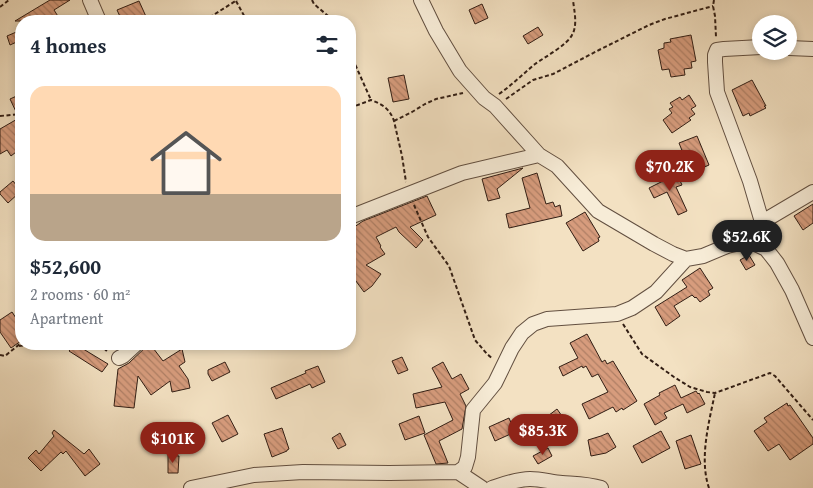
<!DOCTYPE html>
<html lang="en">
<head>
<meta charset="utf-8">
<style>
	body { margin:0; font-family:"Gentium Book Plus",serif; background:#f6f6f7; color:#1f2937; height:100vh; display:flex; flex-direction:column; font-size:19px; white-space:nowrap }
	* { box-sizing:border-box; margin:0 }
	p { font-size:16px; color:#747a83 }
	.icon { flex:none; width:28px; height:28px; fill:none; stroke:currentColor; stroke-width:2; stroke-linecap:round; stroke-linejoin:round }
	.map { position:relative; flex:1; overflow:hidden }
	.panel { position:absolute; left:15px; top:15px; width:341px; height:335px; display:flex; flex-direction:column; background:#fff; border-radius:20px; box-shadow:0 2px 8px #0003 }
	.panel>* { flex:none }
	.fabs { position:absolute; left:752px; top:15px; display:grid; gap:10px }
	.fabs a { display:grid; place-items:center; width:45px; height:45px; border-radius:50%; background:#fff; box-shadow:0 2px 8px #0003; font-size:25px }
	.price { position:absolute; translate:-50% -42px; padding:0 11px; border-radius:18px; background:#8f2418; color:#fff; font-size:16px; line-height:32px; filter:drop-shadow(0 1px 2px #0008) }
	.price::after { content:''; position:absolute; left:50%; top:30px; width:15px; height:11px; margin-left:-8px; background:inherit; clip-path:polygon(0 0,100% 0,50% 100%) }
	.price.active { background:#222; color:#fff }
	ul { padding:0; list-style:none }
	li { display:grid; align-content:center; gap:10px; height:265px; padding:0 15px }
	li+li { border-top:1px solid #e0e1e3 }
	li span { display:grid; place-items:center; height:155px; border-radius:15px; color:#555 }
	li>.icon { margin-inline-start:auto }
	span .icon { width:90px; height:90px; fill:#fffc; stroke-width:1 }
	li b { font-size:21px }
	h2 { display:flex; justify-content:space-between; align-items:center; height:60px; padding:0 15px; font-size:21px }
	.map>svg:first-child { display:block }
	.building { fill:url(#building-back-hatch); stroke:#321e14 }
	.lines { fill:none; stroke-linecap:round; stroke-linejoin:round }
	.minor-casing { stroke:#624f40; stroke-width:16 }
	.path { stroke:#321e14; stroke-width:2; stroke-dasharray:4 2.5; stroke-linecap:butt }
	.minor { stroke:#f7ecd7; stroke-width:14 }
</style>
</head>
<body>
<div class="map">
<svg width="813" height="488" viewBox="0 0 813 488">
	<defs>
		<pattern id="building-back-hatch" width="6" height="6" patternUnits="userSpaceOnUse" patternTransform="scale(1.25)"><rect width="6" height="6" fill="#d79c7d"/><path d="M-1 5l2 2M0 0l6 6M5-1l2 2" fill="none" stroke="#af7f65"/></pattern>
	</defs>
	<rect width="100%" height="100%" fill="#f3e1c2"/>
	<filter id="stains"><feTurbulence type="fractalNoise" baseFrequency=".004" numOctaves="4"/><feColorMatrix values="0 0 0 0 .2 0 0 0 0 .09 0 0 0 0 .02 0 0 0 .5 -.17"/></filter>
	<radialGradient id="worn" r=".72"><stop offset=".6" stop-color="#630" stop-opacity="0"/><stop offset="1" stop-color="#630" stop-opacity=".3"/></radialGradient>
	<path class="building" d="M50 0H70L54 10 61 21H15Z
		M139 1 148 21H122L117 10Z
		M482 4 488 18 475 24 469 10Z
		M538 27 543 35 528 44 523 36Z
		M21 30V40L10 45 7 36Z
		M691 35 696 61 691 62 692 68 684 69 685 75 671 77 669 69 662 70 658 50 664 48V43L671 42 670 39Z
		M404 75 409 99 393 102 388 78Z
		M752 80 766 106H764L766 108 750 116 749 113 743 116 732 90Z
		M21 94V148L11 156 7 150 0 154V129L19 118 10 99Z
		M689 95 696 106 691 109 695 114 689 118 691 120 672 133 663 120 672 113 669 109 673 107 670 103 680 97 682 100Z
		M697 136 709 165 691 173 679 143Z
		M523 168 497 189 500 198 488 201 482 179Z
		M537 173 546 204 553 202 555 207 560 205 562 216 509 228 506 214 530 208 522 178Z
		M677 174 682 185 676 187 687 211 678 215 667 192 654 198 649 188Z
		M13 181 21 191 8 203 0 194V192Z
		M427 196 436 215 410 227 423 240 416 248 399 232 396 227 376 237 381 246 380 247 385 254 366 265 381 274 372 286 364 292 350 273V258L354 256 350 249V230L363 221Z
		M813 204V223L803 230 794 216Z
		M585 212 600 237 598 238 599 241 583 251 566 223Z
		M749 255 755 265 746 270 740 260Z
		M700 268 713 288 708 291 710 295 700 302 696 297 695 298 692 295 674 306 680 316 666 326 655 307 687 287 682 280Z
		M12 312 18 321 21 318V341L11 348 0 332V320Z
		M587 334 602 362 605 360 607 364 613 361 637 401 623 410 622 408 616 412 613 407 589 419 582 404 608 392 598 374 592 377 586 366 583 368 582 366 563 376 559 367 578 358 570 343Z
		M75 344 108 364 102 372 69 351Z
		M149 344H150L163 361 182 349 185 362 179 366 188 379 190 388 172 392 170 381 151 395 138 376 134 408 114 406 118 369 129 363Z
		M402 357 408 370 398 374 392 361Z
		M225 362 230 372 212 381 208 374V370Z
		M443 362 452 379 461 374 469 389 460 394 466 406 462 429 439 441 448 463 436 464 424 435 453 420 445 402 416 408 413 394 442 387 432 368Z
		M318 366 325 382 312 388 310 384 276 399 271 388 306 373 305 371Z
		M675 385 681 398 696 391 698 394 699 393 705 404 687 413 683 404 664 413 667 418 655 425 644 404 660 395 659 393Z
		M787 403 788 406 790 405 813 438V444L790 460 779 444 768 451 754 431 767 422 764 418Z
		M557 409 569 426 555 435 544 419Z
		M228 415 238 434 222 442 212 423Z
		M419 416 425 433 405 440 399 424Z
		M509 418 515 432 495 441 489 427Z
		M282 428 289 449 287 450V451L272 457 264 434Z
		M54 430 84 454 89 449 100 464 85 476 66 451 63 454 61 452 41 471 28 458 36 450 39 454 54 436 52 433Z
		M661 431 670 448 642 463 633 446Z
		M340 433 346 445 338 449 332 438Z
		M608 433 616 447 606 453 591 456 588 440 601 436Z
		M691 435 701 464 685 469 676 441Z
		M548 448 552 456 538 464 533 456Z
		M168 455 179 456 178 473H168Z"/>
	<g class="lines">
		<defs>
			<path id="minor" d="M90 0 99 21
				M421 0 436 31 460 71 484 98 495 106 539 155 557 166 598 211 654 244 673 254 686 259 703 256 727 246 749 241 766 249 777 263 792 290 813 338
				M761 47 724 49 717 50 715 55V62L717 92 750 181 762 222
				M789 48 813 49
				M350 217 462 173 539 155
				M749 241 762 222 813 192
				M119 358 123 356 136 344
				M458 472 482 488
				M191 488 254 475 303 472 389 473 458 472 465 467 468 457 473 410 495 383 512 348 522 333 533 324 547 319 617 314 632 308 656 292 686 259
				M492 488C504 484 517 479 530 479 541 479 551 482 562 483 575 484 588 484 601 488"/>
		</defs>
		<use href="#minor" class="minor-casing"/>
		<path class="path" d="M312 0 314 4 334 21
			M714 0 713 6 715 16 716 37
			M236 1 247 21
			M0 7 9 0
			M204 21 237 0
			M350 53 371 100
			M499 94C512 85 523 74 535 64 545 57 567 45 572 35 578 25 574 10 573 0
			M506 99 533 80 553 74 599 50 649 25 665 19 713 6
			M350 108 371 100C382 104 390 109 394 121L402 156 406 182
			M0 116 21 114
			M394 121 412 112 425 104 436 99 463 93
			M414 205 428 237 449 266 475 340 487 354 493 359
			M623 324 642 354 674 377 690 387 707 392 715 393 770 373 775 376 813 420
			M99 344 108 352
			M19 346 33 344
			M0 355 5 356 21 343
			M709 488C699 459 709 422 715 393"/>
		<use href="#minor" class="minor"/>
	</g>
	<rect width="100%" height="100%" filter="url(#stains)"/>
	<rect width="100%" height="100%" fill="url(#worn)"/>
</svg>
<div class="fabs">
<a><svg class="icon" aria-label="layers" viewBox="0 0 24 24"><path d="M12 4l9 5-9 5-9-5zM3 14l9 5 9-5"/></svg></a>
</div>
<b class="price" style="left:670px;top:192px">$70.2K</b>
<b class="price active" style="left:747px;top:262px">$52.6K</b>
<b class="price" style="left:543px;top:456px">$85.3K</b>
<b class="price" style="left:173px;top:464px">$101K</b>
<section class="panel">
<h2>4 homes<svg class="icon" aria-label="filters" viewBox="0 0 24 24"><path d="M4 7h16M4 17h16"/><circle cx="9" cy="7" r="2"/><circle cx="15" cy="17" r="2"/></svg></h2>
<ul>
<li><span style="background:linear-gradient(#ffd9b3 70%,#b9a48a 0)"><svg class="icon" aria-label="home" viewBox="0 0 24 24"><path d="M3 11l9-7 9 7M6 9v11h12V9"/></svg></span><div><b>$52,600</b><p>2 rooms · 60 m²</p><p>Apartment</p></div></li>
</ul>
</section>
</div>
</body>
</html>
